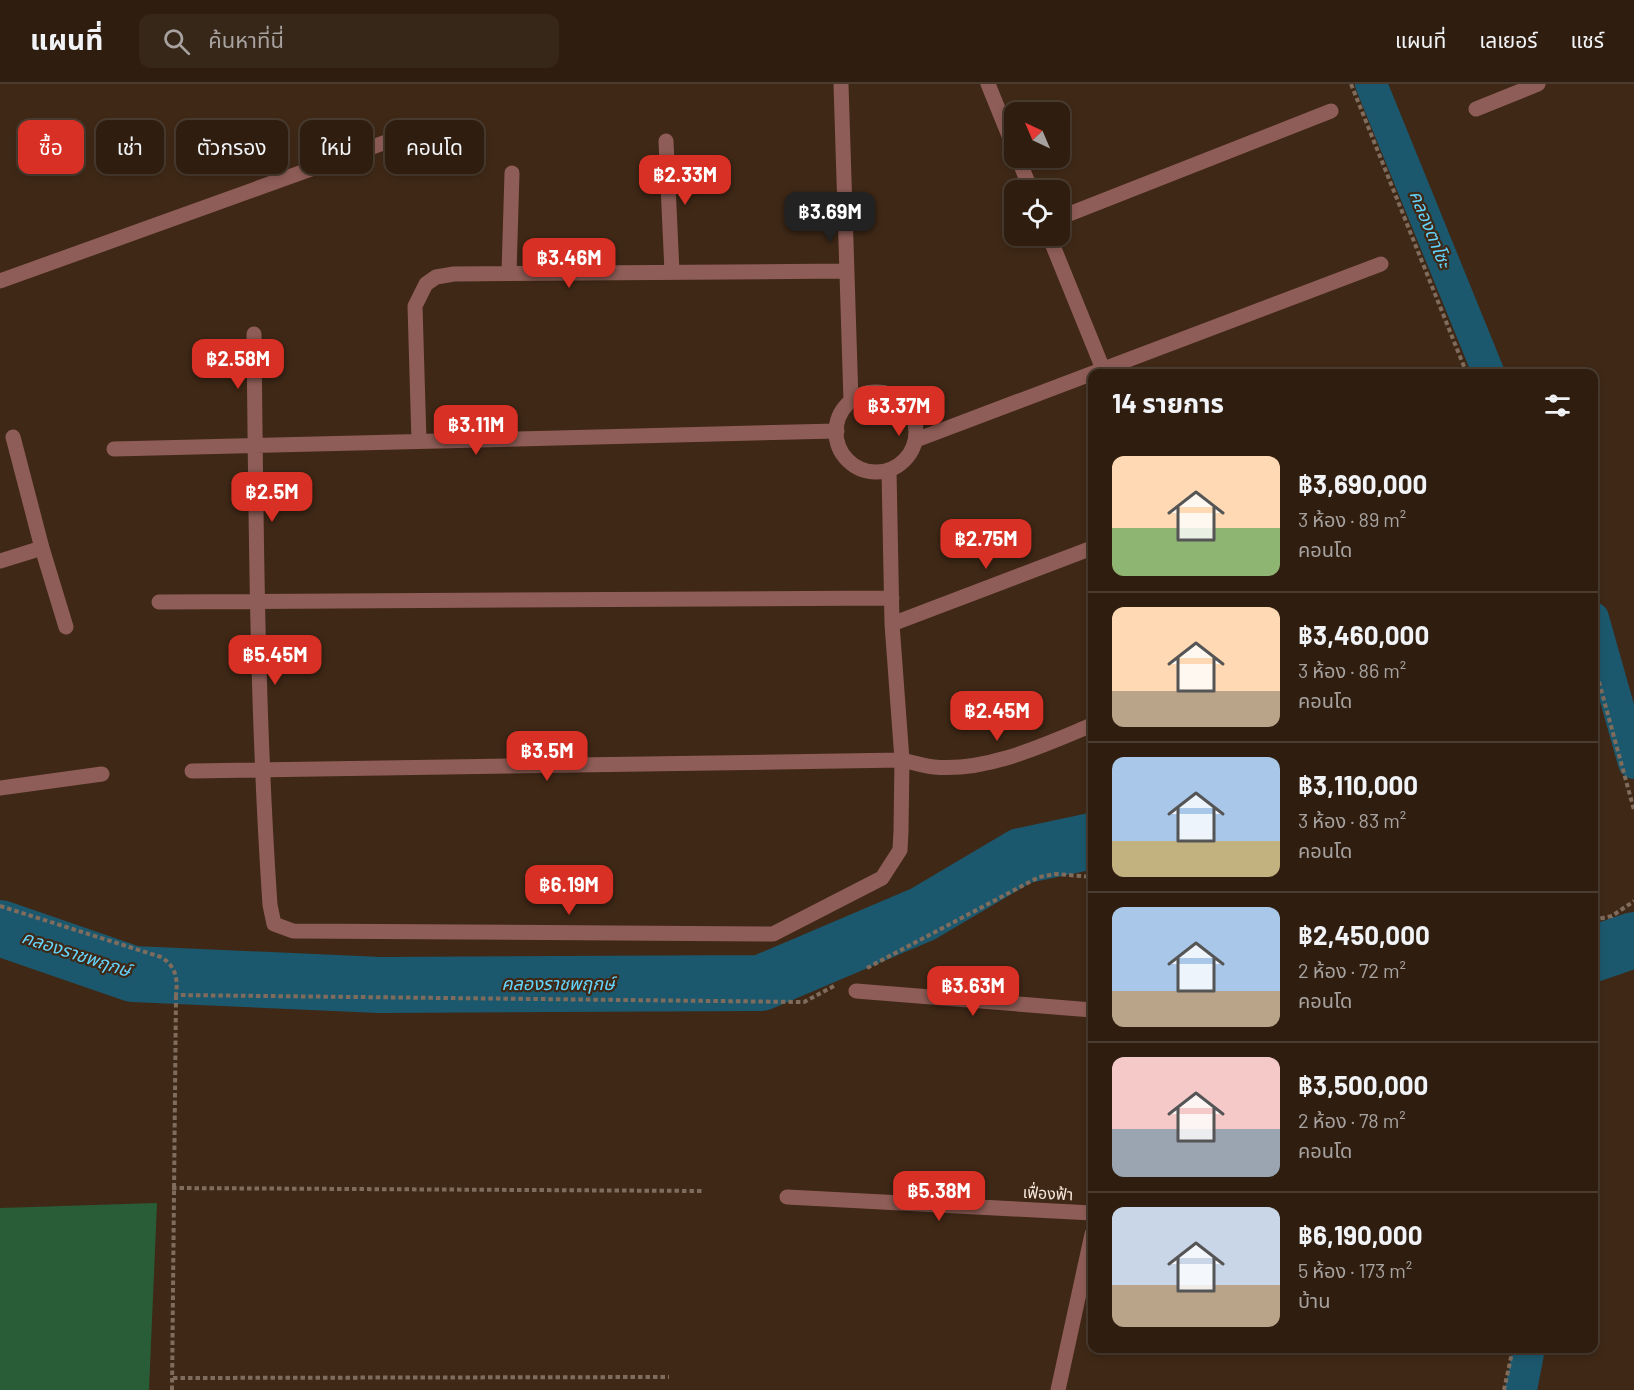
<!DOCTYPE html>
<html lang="th">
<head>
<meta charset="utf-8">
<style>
	body { margin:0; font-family:Barlow,"Noto Sans Thai",sans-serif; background:#372719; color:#f1f3f6; height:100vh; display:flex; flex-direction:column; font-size:22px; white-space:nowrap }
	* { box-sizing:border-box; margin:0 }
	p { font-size:20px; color:#a7a29f }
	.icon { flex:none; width:33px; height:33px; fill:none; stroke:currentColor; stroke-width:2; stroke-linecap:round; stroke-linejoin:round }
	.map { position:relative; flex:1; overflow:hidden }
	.panel { position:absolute; left:1088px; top:285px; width:510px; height:984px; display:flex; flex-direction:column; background:#2f1e10; border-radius:12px; box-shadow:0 3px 9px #0003,0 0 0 2px #4a3c30 }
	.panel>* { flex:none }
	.banner { position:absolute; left:18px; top:36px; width:570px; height:54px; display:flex; gap:12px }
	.needle { width:39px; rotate:316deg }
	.buttons { position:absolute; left:1004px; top:18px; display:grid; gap:12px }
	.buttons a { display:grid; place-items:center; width:66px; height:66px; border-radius:12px; background:#2f1e10; box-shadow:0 3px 9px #0003,0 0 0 2px #4a3c30; font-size:30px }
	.price { position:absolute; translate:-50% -51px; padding:0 14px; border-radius:12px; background:#d93025; color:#fff; font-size:20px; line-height:39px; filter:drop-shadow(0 2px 3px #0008) }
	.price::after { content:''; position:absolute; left:50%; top:36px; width:18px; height:14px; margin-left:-9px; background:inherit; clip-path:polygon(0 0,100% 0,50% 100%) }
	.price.on { background:#222; color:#fff }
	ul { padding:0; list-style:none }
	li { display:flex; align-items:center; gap:18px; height:150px; padding:0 24px }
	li+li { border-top:2px solid #4a3c30 }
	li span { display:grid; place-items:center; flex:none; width:168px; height:120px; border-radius:12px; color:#555 }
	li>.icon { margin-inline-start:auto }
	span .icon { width:72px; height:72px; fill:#fffc; stroke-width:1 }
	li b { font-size:26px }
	h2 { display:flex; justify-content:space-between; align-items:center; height:72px; padding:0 24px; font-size:26px }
	.chip { padding:0 21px; border-radius:12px; background:#2f1e10; box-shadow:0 3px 9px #0003,0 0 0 2px #4a3c30; font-size:21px; line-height:54px }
	.chip.on { background:#d93025; color:#fff }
	header { display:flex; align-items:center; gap:36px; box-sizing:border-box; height:84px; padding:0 30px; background:#2f1e10; border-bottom:2px solid #4a3c30 }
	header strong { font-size:28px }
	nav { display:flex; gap:33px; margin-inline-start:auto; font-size:21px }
	.search { width:420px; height:54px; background:#372719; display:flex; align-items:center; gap:15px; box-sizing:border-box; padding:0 21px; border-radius:12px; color:#a7a29f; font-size:22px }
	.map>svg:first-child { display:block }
	.green { fill:#295d37 }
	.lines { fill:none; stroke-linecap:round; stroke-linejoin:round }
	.canal { stroke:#1c586d; stroke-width:32 }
	.river { stroke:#1c586d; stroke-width:56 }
	.path { stroke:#806c5c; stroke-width:4; stroke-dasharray:4.5 3; stroke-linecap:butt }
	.street { stroke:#8f5d57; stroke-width:15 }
	.labels { text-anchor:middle; stroke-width:4.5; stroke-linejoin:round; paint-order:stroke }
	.street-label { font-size:16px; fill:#f8e9de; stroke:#3f2816 }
	.water-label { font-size:18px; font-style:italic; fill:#64d4fd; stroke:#3f2816 }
</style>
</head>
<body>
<header>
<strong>แผนที่</strong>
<div class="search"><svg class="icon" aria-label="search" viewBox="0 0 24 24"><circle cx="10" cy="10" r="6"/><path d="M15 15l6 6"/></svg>ค้นหาที่นี่</div>
<nav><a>แผนที่</a><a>เลเยอร์</a><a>แชร์</a></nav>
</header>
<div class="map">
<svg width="1634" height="1306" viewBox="0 0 1634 1306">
	<rect width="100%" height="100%" fill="#3f2816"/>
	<path class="green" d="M157 1119 149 1306H0V1124Z"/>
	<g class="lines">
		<path class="canal" d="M1371 0 1489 290
			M1593 534 1634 679
			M1521 1306 1529 1264"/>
		<path class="river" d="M0 844 133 890 380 901 761 899 923 830 1021 772 1092 757
			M1593 870 1634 856"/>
		<path class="path" d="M1351 0 1467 290
			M1593 576 1634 726
			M0 822 161 873C176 882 178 895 176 911L804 918 834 902
			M1593 836 1612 832 1634 817
			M867 884 1039 793 1056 790 1092 793
			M172 1104 702 1107
			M173 1294 669 1293
			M172 1306 176 911
			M1504 1306 1513 1264"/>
		<path class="street" d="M841 0 851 317
			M988 0 1014 64
			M1476 25 1538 0
			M666 57 672 188
			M1018 74 1031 106
			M1059 134 1331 27
			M1049 152 1103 285
			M509 189 512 89
			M0 197 414 48
			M254 250C256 441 257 631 270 821L274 840 293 847 773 850 882 794 900 766 901 747 902 676 892 540 889 386
			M836 348a40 40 0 1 1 80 0a40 40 0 1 1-80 0Z
			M13 353 42 464
			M916 356 1381 180
			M419 357 415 222 426 200 436 193 454 190 847 187
			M114 365 837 347
			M0 477 42 464 66 543
			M159 518 892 514
			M892 540 1092 464
			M192 687 902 676C912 678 923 682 934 683 987 688 1044 661 1092 641
			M0 704 102 690
			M856 907 1092 926
			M787 1113 1092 1129
			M1058 1306 1092 1150"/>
	</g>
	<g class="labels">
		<g class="street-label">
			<text transform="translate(1048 1109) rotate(3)" y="6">เฟื่องฟ้า</text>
		</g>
		<g class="water-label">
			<text transform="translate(1430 145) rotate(68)" y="6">คลองตาโซะ</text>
			<text transform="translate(76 870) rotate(18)" y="6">คลองราชพฤกษ์</text>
			<text x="558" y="906">คลองราชพฤกษ์</text>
		</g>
	</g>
</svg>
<div class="buttons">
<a><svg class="needle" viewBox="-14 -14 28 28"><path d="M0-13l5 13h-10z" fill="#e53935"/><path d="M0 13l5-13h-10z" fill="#a7a29f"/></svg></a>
<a><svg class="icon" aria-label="locate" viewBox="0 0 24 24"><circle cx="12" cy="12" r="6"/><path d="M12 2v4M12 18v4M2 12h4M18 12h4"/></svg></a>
</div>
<b class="price" style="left:685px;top:122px">฿2.33M</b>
<b class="price on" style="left:830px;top:159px">฿3.69M</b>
<b class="price" style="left:569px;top:205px">฿3.46M</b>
<b class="price" style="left:238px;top:306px">฿2.58M</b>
<b class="price" style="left:899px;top:353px">฿3.37M</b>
<b class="price" style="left:476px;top:372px">฿3.11M</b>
<b class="price" style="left:272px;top:439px">฿2.5M</b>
<b class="price" style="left:986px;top:486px">฿2.75M</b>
<b class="price" style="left:275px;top:602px">฿5.45M</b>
<b class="price" style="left:997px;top:658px">฿2.45M</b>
<b class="price" style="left:547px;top:698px">฿3.5M</b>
<b class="price" style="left:569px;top:832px">฿6.19M</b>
<b class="price" style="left:973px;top:933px">฿3.63M</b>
<b class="price" style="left:939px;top:1138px">฿5.38M</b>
<div class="banner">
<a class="chip on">ซื้อ</a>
<a class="chip">เช่า</a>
<a class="chip">ตัวกรอง</a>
<a class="chip">ใหม่</a>
<a class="chip">คอนโด</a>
</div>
<section class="panel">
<h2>14 รายการ<svg class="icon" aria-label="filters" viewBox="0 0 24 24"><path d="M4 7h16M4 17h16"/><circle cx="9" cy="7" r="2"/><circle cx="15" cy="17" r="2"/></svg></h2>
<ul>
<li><span style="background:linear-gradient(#ffd9b3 60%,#8fb573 0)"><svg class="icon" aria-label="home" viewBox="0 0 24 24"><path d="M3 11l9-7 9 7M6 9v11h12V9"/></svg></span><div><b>฿3,690,000</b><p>3 ห้อง · 89 m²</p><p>คอนโด</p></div></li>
<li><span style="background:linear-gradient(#ffd9b3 70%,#b9a48a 0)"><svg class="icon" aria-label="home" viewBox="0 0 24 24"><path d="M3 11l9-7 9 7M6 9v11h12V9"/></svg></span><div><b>฿3,460,000</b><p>3 ห้อง · 86 m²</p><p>คอนโด</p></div></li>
<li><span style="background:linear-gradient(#a9c7e8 70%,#c2b280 0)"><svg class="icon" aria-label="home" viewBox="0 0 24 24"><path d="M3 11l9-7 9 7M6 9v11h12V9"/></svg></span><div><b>฿3,110,000</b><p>3 ห้อง · 83 m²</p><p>คอนโด</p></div></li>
<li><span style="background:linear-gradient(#a9c7e8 70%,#b9a48a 0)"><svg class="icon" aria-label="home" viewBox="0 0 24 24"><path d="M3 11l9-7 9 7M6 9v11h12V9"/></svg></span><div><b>฿2,450,000</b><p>2 ห้อง · 72 m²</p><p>คอนโด</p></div></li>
<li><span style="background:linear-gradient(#f6c9c9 60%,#9aa5b1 0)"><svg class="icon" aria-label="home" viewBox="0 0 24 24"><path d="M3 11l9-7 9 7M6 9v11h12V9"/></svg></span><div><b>฿3,500,000</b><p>2 ห้อง · 78 m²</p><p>คอนโด</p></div></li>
<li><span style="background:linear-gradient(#c9d6e8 65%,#b9a48a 0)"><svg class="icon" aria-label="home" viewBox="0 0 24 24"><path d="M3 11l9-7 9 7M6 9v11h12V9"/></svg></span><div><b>฿6,190,000</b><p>5 ห้อง · 173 m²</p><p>บ้าน</p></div></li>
</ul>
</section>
</div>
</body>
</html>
